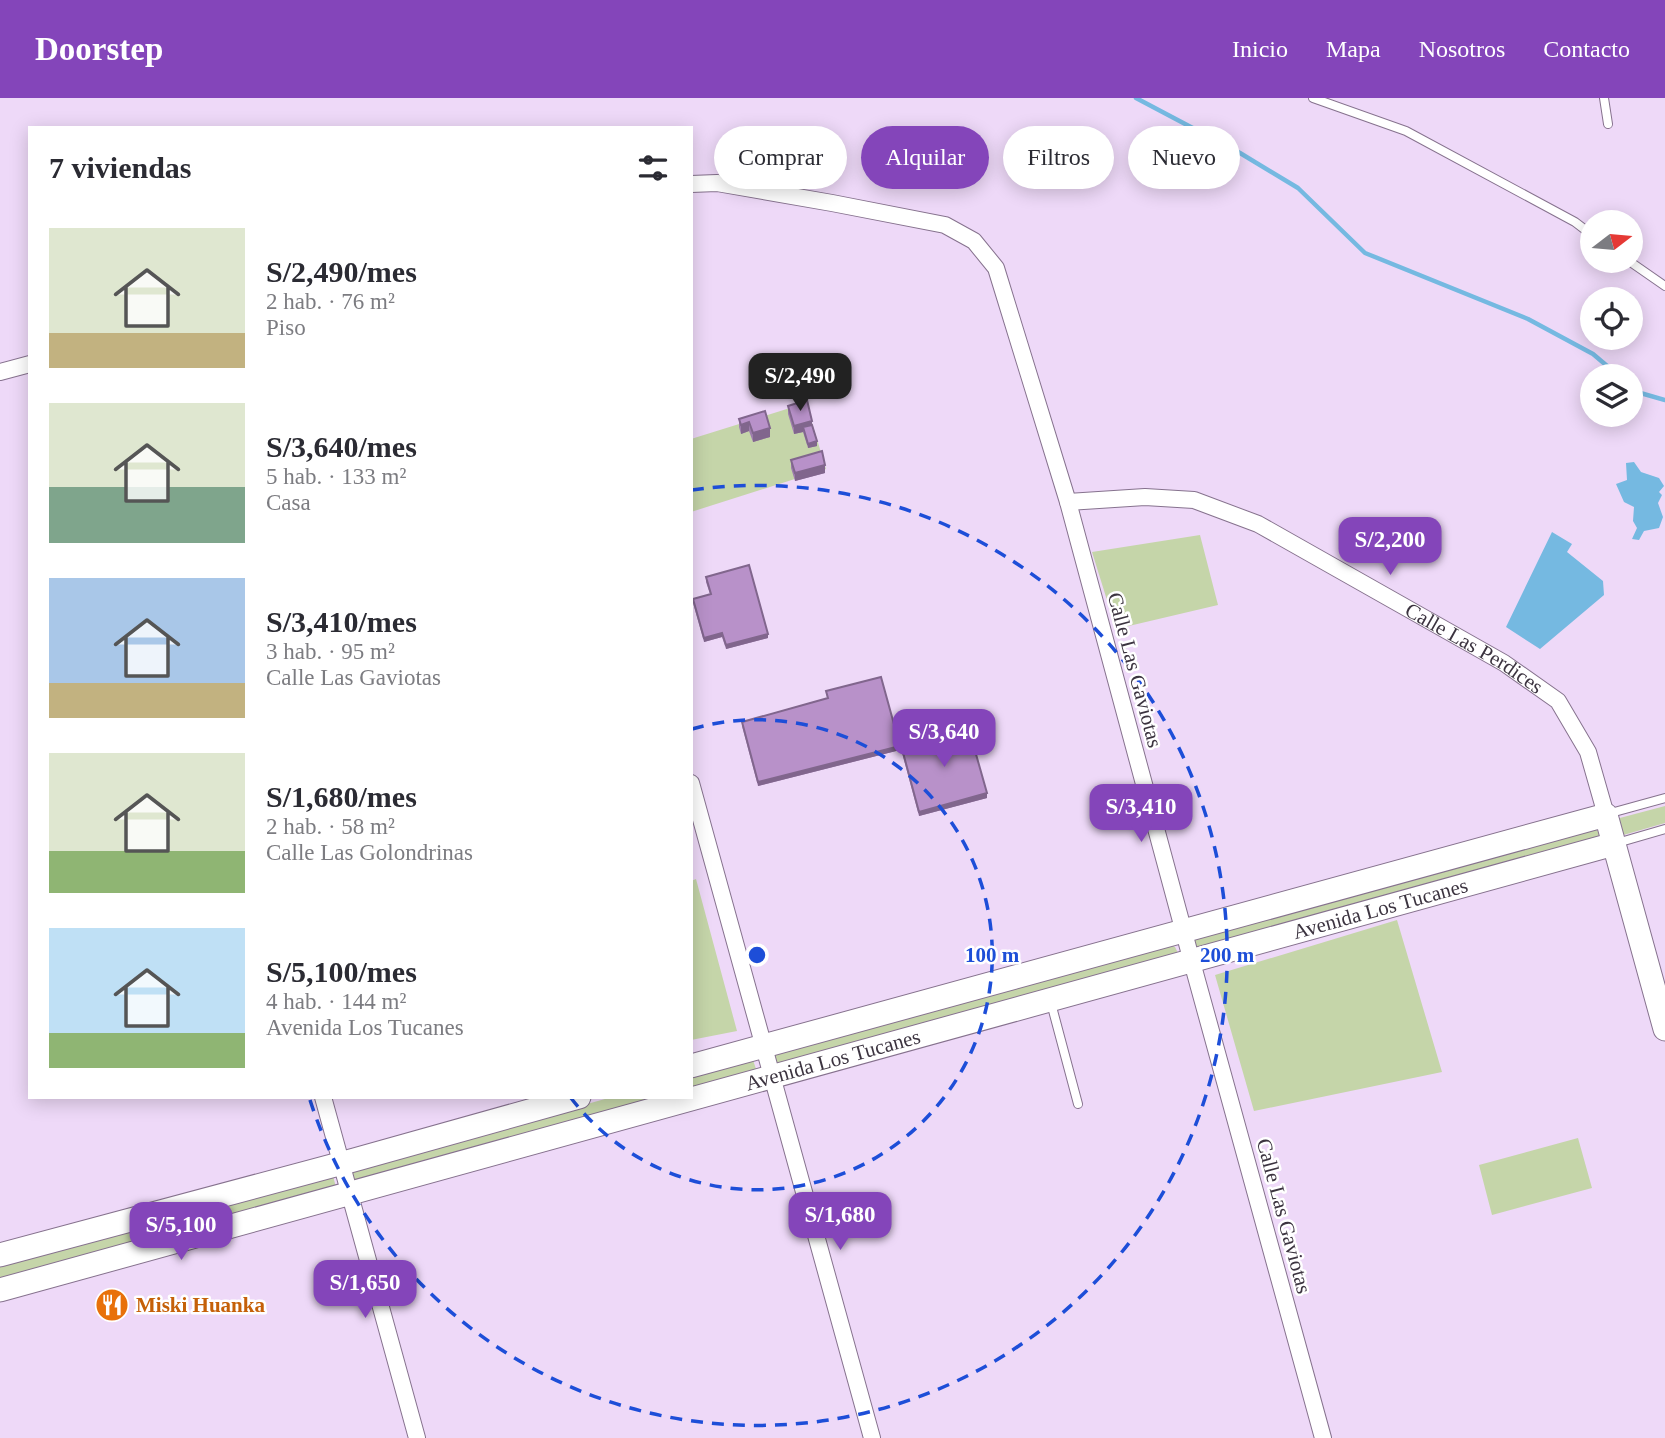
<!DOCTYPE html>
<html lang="es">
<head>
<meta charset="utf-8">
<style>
	body { margin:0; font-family:"Times New Roman",serif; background:#f7f7f7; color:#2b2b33; height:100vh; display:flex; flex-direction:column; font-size:26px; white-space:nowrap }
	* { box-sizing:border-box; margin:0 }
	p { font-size:23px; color:#7c7c81 }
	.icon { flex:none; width:38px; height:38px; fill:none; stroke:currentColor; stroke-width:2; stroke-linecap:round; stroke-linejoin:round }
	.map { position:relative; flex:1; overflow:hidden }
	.side { position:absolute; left:28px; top:28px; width:665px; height:973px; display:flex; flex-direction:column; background:#fff; border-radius:0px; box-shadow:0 4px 18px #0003 }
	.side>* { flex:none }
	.top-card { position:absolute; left:714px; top:28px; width:665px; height:63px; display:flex; gap:14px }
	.needle { width:46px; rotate:74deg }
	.buttons { position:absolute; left:1580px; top:112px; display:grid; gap:14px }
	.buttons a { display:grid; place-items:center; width:63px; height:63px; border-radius:50%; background:#fff; box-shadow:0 4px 18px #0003; font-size:35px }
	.price { position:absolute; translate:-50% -60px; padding:0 16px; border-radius:14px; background:#8445ba; color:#fff; font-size:23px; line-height:46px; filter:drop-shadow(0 2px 4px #0008) }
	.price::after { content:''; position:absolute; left:50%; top:42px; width:21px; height:16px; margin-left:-10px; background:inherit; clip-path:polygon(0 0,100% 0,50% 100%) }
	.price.on { background:#222; color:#fff }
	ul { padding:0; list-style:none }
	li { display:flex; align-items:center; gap:21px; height:175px; padding:0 21px }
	li span { display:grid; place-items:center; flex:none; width:196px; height:140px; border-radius:0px; color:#555 }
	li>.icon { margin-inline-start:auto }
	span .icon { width:84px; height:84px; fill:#fffc; stroke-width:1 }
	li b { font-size:30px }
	h2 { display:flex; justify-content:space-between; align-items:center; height:84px; padding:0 21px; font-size:30px }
	.pill { padding:0 24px; border-radius:32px; background:#fff; box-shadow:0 4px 18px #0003; font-size:24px; line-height:63px }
	.pill.on { background:#8445ba; color:#fff }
	header { display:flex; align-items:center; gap:42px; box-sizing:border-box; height:98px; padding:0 35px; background:#8445ba; color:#fff }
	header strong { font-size:33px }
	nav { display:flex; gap:38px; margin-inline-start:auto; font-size:24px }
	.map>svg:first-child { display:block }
	.green { fill:#c5d5a9 }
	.water { fill:#75b9e1 }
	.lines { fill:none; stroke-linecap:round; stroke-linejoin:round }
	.stream { stroke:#75b9e1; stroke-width:4.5 }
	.lane-casing { stroke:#86728e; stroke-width:10 }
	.street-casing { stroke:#86728e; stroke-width:18 }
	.secondary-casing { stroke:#86728e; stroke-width:25 }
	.lane { stroke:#fff; stroke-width:8 }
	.street { stroke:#fff; stroke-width:16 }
	.secondary { stroke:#fff; stroke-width:23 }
	.wall { fill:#9e7dad }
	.shaded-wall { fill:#81668d }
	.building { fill:#b891c9; stroke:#81668d; stroke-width:2 }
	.ring { fill:none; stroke:#1d4ed8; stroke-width:3.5; stroke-dasharray:12 9 }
	.labels { text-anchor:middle; stroke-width:5; stroke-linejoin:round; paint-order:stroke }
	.street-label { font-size:21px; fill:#3c3440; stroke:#fff }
	.food-label { font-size:21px; font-weight:bold; fill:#c56008; stroke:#fff; text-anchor:start }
	.centre { fill:#1d4ed8; stroke:#fff; stroke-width:3.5 }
	.ring-label { font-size:21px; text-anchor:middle; font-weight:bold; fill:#1d4ed8; stroke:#fff; stroke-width:5; stroke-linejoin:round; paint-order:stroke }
</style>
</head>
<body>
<header>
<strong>Doorstep</strong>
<nav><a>Inicio</a><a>Mapa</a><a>Nosotros</a><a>Contacto</a></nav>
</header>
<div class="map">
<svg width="1665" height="1340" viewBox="0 0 1665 1340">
	<rect width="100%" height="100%" fill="#eed9f8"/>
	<path class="green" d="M806 305 826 371 691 414V341Z
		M1200 437 1218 507 1116 531 1092 454Z
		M1665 708V725L1620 738 1616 721Z
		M1596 730 1599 736 1598 741 1196 853 1193 841Z
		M696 781 737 933 691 942V783Z
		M1397 822 1442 974 1254 1013 1215 877Z
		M1170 846 1175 849 1178 855 774 968 773 955Z
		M753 962 757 974 691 993V977Z
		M612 999H670L355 1086 351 1075 352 1072Z
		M1578 1040 1592 1090 1492 1117 1479 1067Z
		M333 1078 336 1089 0 1183V1167Z"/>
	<path class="water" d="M1634 364 1641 374 1659 380 1664 388 1659 394 1662 397 1658 405 1663 419 1659 430 1644 433 1639 442 1632 441 1637 430 1633 423 1634 409 1624 404 1616 386 1627 382 1626 365Z
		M1552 434 1572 446 1567 454 1603 483 1604 497 1540 551 1506 529Z"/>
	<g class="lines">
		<path class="stream" d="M1136 0 1240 55 1298 90 1365 155 1528 221 1593 256 1619 278
			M1631 289 1637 294 1665 302"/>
		<defs>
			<path id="lane" d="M1313 0 1406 33 1575 124 1592 137
				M1604 0 1608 26
				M1629 163 1665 188
				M1607 716 1665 700
				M1617 745 1665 731
				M1051 905 1078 1006"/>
			<g id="street">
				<path d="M691 86 717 85 832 105 945 127 974 143 996 170 1068 404 1192 864 1323 1340"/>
				<path d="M0 274 30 266"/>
				<path id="s1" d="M1068 404 1145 399 1194 402 1258 426 1504 565 1558 603 1588 654 1606 717"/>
				<path d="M691 685 872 1340"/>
				<path d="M323 999 417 1340"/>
			</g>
			<g id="secondary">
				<path d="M691 968 1606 717 1665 931"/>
				<path d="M0 1157 354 1062 579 999"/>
				<path id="s2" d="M0 1192 1614 746"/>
			</g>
		</defs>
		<use href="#lane" class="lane-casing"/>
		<use href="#street" class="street-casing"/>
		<use href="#secondary" class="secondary-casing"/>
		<use href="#lane" class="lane"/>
		<use href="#street" class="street"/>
		<use href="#secondary" class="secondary"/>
	</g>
	<path class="wall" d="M788 308 812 327 817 348 808 350 803 334 794 336 788 316Z
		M765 313 770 339 753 344 749 333 741 336 739 329V321Z
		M791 362 825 375 795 383 791 370Z
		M706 479 768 540 726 551 722 539 704 544 693 505V501L710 496 706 484Z
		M826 593 900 652 758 688 742 628V624L827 600Z
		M901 647 987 700 919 718 901 651Z"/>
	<path class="shaded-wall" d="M812 323V331L803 329V334L794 336V328Z
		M749 324V333L741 336V327Z
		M770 330V339L753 344V335Z
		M817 343V348L808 350V346Z
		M825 367V375L795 383V375Z
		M722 535V539L704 544V540Z
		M768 536V540L726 551V547Z
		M900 648V652L758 688V684Z
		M987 695V700L919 718V714Z"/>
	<path class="building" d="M807 302 812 323 794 328 788 308Z
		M765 313 770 330 753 335 749 324 741 327 739 321Z
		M812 327 817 343 808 346 803 329Z
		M822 353 825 367 795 375 791 362Z
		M749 467 768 536 726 547 722 535 704 540 693 501 711 496 706 479Z
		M881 579 900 648 758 684 742 624 828 600 826 593Z
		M968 628 987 695 919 714 901 647Z"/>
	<g class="ring">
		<path d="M692 631A235 235 0 1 1 571 1000"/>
		<path d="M692 392A470 470 0 1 1 310 1002"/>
	</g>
	<defs>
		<symbol id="restaurant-disc" viewBox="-11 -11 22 22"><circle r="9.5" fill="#e8710a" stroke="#fff"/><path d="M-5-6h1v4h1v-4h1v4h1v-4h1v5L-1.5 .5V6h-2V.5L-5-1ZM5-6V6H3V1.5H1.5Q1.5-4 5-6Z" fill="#fff"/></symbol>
	</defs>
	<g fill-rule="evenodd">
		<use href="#restaurant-disc" x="93" y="1188" width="38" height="38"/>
	</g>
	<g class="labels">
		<g class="street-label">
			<text dy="7" stroke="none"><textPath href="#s1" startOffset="444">Calle Las Perdices</textPath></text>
			<text transform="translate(1135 572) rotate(75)" y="7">Calle Las Gaviotas</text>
			<text dy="7" stroke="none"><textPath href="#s2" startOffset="1432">Avenida Los Tucanes</textPath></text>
			<text dy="7" stroke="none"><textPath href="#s2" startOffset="864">Avenida Los Tucanes</textPath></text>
			<text transform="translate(1284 1118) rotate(75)" y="7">Calle Las Gaviotas</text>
		</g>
		<g class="food-label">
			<text x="136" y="1214">Miski Huanka</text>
		</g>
	</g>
	<circle cx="757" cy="857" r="10" class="centre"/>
	<g class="ring-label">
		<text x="992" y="864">100 m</text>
		<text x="1227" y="864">200 m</text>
	</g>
</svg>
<div class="buttons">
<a><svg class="needle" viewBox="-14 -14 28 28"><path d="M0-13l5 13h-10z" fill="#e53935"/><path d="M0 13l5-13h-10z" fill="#7c7c81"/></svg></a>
<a><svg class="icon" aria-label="locate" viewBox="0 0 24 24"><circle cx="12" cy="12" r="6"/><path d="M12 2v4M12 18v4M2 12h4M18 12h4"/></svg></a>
<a><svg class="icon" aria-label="layers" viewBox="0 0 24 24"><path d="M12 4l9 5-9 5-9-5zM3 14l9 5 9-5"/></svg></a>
</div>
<b class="price on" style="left:800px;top:315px">S/2,490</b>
<b class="price" style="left:1390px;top:479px">S/2,200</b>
<b class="price" style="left:944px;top:671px">S/3,640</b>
<b class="price" style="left:1141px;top:746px">S/3,410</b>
<b class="price" style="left:840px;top:1154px">S/1,680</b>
<b class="price" style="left:181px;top:1164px">S/5,100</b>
<b class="price" style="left:365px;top:1222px">S/1,650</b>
<div class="top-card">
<a class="pill">Comprar</a>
<a class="pill on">Alquilar</a>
<a class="pill">Filtros</a>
<a class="pill">Nuevo</a>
</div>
<section class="side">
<h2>7 viviendas<svg class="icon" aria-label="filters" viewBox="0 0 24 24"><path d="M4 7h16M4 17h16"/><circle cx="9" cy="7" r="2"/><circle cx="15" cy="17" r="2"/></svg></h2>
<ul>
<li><span style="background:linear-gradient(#dfe7d0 75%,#c2b280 0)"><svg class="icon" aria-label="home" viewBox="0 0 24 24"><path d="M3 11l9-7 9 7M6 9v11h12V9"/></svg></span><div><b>S/2,490/mes</b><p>2 hab. · 76 m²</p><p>Piso</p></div></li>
<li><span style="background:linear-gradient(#dfe7d0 60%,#7fa58c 0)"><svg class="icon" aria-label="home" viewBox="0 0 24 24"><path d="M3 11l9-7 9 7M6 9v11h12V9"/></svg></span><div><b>S/3,640/mes</b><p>5 hab. · 133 m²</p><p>Casa</p></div></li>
<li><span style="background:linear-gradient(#a9c7e8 75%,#c2b280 0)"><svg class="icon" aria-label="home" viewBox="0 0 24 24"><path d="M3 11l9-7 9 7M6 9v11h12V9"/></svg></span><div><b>S/3,410/mes</b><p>3 hab. · 95 m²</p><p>Calle Las Gaviotas</p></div></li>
<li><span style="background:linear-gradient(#dfe7d0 70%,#8fb573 0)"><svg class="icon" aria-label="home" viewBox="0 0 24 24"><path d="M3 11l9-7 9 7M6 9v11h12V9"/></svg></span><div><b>S/1,680/mes</b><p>2 hab. · 58 m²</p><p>Calle Las Golondrinas</p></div></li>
<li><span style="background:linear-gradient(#bfe0f5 75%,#8fb573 0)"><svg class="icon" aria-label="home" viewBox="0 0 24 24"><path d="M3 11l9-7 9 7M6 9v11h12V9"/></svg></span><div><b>S/5,100/mes</b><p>4 hab. · 144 m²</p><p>Avenida Los Tucanes</p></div></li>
</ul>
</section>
</div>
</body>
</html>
